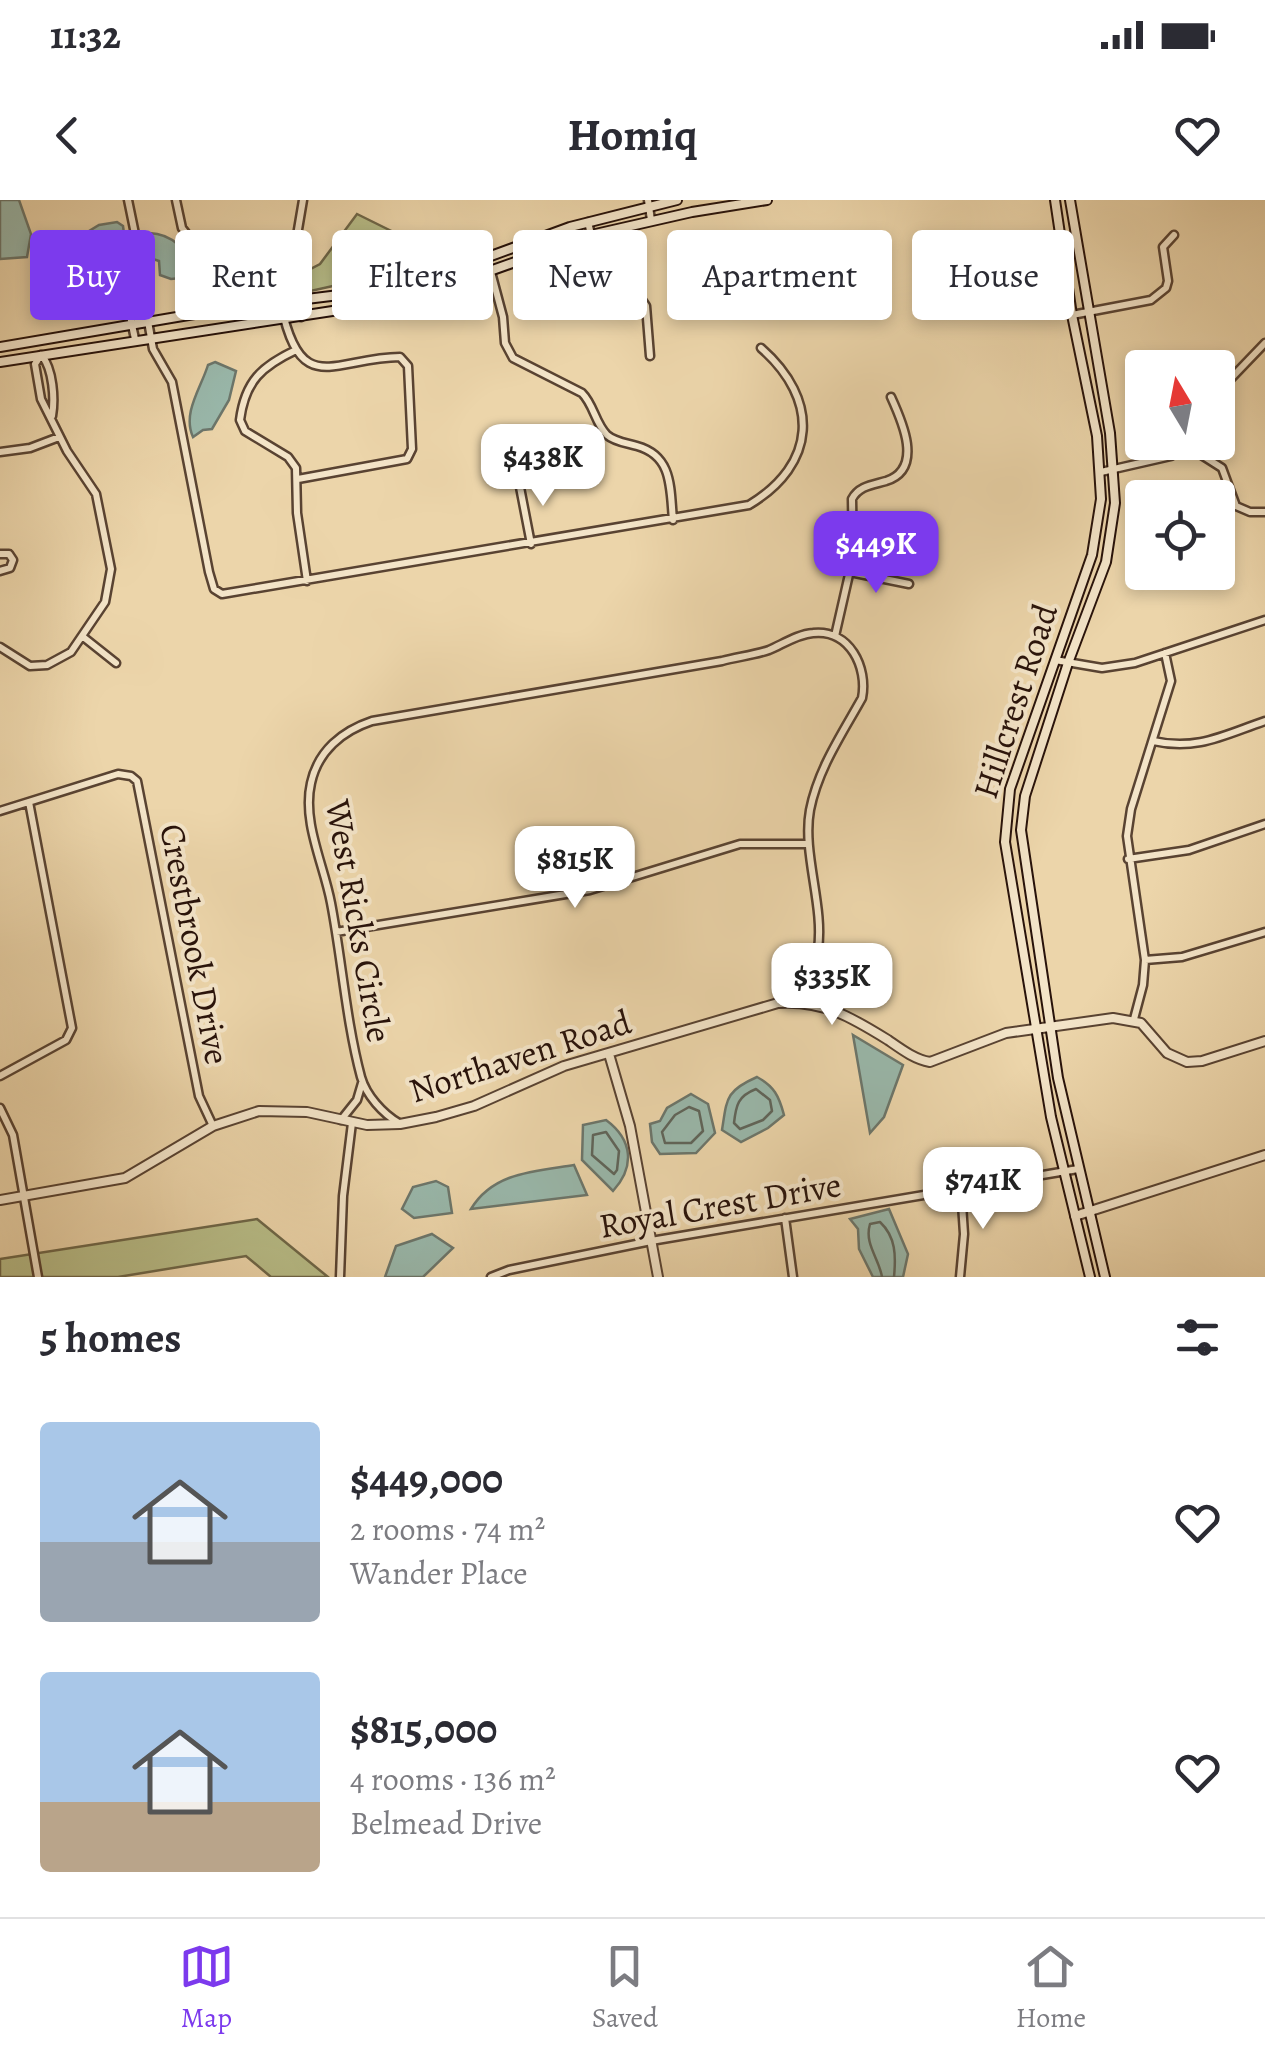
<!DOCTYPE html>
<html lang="en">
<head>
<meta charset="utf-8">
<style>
	body { margin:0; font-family:Alegreya,serif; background:#f2f2f3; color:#2b2b33; height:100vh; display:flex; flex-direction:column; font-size:38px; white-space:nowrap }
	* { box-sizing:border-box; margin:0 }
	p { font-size:32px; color:#7c7c81 }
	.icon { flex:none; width:55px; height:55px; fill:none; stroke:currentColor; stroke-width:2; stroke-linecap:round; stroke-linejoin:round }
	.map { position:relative; height:1077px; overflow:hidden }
	.panel { display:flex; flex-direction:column; background:#fff; flex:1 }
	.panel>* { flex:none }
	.top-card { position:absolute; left:30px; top:30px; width:1205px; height:90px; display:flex; gap:20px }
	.needle { width:65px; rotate:350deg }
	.controls { position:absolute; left:1125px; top:150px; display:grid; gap:20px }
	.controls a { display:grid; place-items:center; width:110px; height:110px; border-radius:10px; background:#fff; box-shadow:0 5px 15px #0003; font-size:50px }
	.price { position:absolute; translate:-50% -85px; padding:0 22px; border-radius:20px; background:#fff; color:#222; font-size:32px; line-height:65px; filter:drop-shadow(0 2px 5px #0008) }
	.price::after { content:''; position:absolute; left:50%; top:60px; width:30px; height:22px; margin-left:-15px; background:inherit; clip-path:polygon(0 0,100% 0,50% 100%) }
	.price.on { background:#7c3aed; color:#fff }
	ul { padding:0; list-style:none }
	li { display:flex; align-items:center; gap:30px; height:250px; padding:0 40px }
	li span { display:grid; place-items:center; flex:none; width:280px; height:200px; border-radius:10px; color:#555 }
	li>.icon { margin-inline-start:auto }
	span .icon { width:120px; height:120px; fill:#fffc; stroke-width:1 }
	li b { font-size:42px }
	h2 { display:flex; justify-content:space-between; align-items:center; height:120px; padding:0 40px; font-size:42px }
	.pill { padding:0 35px; border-radius:10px; background:#fff; box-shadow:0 5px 15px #0003; font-size:35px; line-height:90px }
	.pill.on { background:#7c3aed; color:#fff }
	.status { display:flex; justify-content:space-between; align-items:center; height:70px; padding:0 50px; background:#fff; direction:ltr }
	.status svg { height:28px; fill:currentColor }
	header { display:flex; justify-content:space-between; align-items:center; height:130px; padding:0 40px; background:#fff; font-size:45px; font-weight:600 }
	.menu { display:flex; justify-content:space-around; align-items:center; height:140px; border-top:2px solid #e1e1e2; background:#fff; font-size:28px; color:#7c7c81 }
	.menu a { display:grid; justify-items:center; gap:5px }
	.menu .on { color:#7c3aed }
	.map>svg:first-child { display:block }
	.green { fill:#b8bd88; stroke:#706849; stroke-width:2.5 }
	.water { fill:#99b8ab; stroke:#6c766b; stroke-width:2.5 }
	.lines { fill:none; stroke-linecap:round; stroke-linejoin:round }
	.shore { stroke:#60655a; stroke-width:2.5 }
	.minor-casing { stroke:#594332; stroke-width:11 }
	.tertiary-casing { stroke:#594332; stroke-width:12 }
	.secondary-casing { stroke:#28120a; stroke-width:12 }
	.minor { stroke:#f3e4c8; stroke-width:6 }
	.tertiary { stroke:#f3e4c8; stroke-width:8 }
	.secondary { stroke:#f3e4c8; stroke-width:8 }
	.labels { text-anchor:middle; stroke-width:8; stroke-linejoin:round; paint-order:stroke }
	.street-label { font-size:35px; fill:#28120a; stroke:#f3e4c8 }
</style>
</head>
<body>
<div class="status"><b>11:32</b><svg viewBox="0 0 49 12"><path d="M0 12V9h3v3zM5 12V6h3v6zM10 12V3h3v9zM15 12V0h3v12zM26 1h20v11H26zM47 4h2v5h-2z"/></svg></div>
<header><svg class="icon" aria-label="back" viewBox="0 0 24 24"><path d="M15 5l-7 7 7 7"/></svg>Homiq<svg class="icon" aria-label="heart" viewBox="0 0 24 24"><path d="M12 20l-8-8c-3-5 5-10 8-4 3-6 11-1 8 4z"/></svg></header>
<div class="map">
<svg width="1265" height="1077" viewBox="0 0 1265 1077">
	<rect width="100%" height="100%" fill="#ecd5aa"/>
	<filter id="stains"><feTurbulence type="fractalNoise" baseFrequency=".002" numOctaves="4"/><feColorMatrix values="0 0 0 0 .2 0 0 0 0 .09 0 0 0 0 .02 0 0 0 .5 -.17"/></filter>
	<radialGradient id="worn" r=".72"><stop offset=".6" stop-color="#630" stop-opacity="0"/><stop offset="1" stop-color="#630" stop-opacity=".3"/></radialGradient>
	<path class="green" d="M357 14 450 60 306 92 303 73 320 64Z
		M257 1019 328 1077H271L246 1056 118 1077H0V1059Z"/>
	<path class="water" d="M0 0H19L31 34 27 57 0 59Z
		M117 22 123 26 125 41 143 38 149 33C177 34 187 54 201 76L171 79 160 75 159 61 153 59C126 62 104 58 79 56 58 54 58 66 32 55L34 36 60 33 71 42 99 25Z
		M215 162 236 171 229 200 212 229 203 230 193 237C182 213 201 188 208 165Z
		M853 835 903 865 884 917 870 933Z
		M757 877C774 886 779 896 784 915L768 928 741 942 722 930C727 899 725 891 757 877Z
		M691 894 708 904 715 933 696 953 660 954 652 942 650 924 660 921 667 908Z
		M606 920C633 940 635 967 613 991L582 960 583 925Z
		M574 965 587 995 471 1009C493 972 536 971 574 965Z
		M436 981 448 987 452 1013 414 1018 402 1009 413 987Z
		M889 1009 908 1054 903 1077H873L859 1049 858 1029 850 1019Z
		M432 1034 453 1048 423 1077H385L396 1046Z"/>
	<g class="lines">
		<path class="shore" d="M756 889 770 900 772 911 763 920 740 929 734 923C736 905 738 896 756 889Z
			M689 907 699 911 703 931 691 943H665L662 932 675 915Z
			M606 932 619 951 617 970 614 974 592 955 593 935Z
			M882 1077C879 1058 864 1044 870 1024L880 1022C896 1037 896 1056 894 1077"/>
		<defs>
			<path id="minor" d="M128 0 141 63 143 94 153 149 172 182 209 372 214 389 222 394 749 305C817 264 820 200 761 148
				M176 0 182 28 210 64 218 110
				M648 0 651 20
				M588 22 604 89 634 93 642 100 646 106 650 156
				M491 72 503 117 505 143 513 158 582 193C594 205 595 223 607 235 615 242 627 243 637 246 673 256 670 288 673 320
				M281 105C301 199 333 158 400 157L408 166 412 249 407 259 298 279
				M1072 115 1151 100 1166 88 1168 81 1163 47 1174 35
				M301 117 292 65 303 0
				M135 139 126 97 142 86
				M296 150C262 166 245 181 240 220L245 231 288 257 296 268 297 313 307 381
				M42 156C53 169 55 199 52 216
				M1218 192 1265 143
				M1189 247 1222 268 1236 306 1250 312H1265
				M0 252 30 248 59 237
				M1101 272 1171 256 1191 242
				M519 282 531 344
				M0 354H9L13 360 10 368 0 371
				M850 372 909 384
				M82 436 116 463
				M835 436 853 357 852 299C859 286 872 285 886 281 924 269 902 221 891 197
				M0 447 30 466 47 465 71 452 105 402 111 369 96 294 67 251 41 199 35 164 41 155
				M1055 460 1102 468 1135 463 1265 420
				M1153 541C1197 551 1224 535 1265 521
				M0 611 118 574 131 576 137 581 199 896 213 926
				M1128 659 1189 650 1265 624
				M336 732 590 690 740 644H807
				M1145 760 1182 757 1265 732
				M817 764 833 808
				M1134 819 1143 785 1145 760 1127 636 1131 609 1171 481 1165 453
				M0 876 66 840 72 828 29 602
				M0 908 13 935 38 1077
				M341 920 357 900 362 883
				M399 923C383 914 366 895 361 877 346 821 342 760 331 703 324 665 302 622 311 583 318 551 342 531 372 521L722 461C737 457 754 455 769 450 783 444 798 434 813 433 850 429 868 468 862 498 842 534 818 569 810 610 798 674 854 762 780 802
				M785 1018 793 1077
				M340 1077 343 996 352 923
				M491 1077 509 1070 651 1041 1078 969
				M960 1077 964 1034 961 989"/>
			<path id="tertiary" d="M609 854 630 926 658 1077
				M0 1000 125 978 213 926 259 911 307 912 367 925 400 924 436 917 474 906 564 866 778 803C823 800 851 817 888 840 901 849 914 859 930 862L1006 833 1113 818 1141 823 1167 853 1187 862 1202 861 1265 841
				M1075 1016 1265 955"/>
			<path id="secondary" d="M1055 0 1072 115 1097 236 1101 299 1092 355 1010 589 1005 642 1051 917 1090 1077
				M1070 0 1110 233 1115 303 1106 362 1068 463 1025 596 1021 630 1058 878 1105 1077
				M0 147 218 110 339 95 469 64 570 27 677 0
				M0 162 352 108 473 77 591 35 692 12 767 0"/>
		</defs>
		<use href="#minor" class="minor-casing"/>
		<use href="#tertiary" class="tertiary-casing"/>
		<use href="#secondary" class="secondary-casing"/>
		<use href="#minor" class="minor"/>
		<use href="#tertiary" class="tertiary"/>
		<use href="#secondary" class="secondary"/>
	</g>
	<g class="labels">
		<g class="street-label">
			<text transform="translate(1015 501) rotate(-72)" y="12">Hillcrest Road</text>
			<text transform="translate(359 721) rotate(80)" y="12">West Ricks Circle</text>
			<text transform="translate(195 744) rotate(79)" y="12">Crestbrook Drive</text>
			<text transform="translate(520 856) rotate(-18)" y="12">Northaven Road</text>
			<text transform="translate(720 1005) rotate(-10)" y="12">Royal Crest Drive</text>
		</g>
	</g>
	<rect width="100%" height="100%" filter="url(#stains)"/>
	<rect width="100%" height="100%" fill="url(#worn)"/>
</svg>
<div class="controls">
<a><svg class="needle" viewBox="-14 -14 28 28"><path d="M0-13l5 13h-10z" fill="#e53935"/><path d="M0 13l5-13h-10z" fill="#7c7c81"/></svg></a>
<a><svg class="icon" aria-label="locate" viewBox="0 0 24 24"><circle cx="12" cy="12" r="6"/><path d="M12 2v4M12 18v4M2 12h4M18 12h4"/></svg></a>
</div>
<b class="price" style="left:543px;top:309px">$438K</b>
<b class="price on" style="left:876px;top:396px">$449K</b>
<b class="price" style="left:575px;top:711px">$815K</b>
<b class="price" style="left:832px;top:828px">$335K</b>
<b class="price" style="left:983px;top:1032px">$741K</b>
<div class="top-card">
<a class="pill on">Buy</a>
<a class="pill">Rent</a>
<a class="pill">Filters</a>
<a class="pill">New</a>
<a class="pill">Apartment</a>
<a class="pill">House</a>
</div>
</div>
<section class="panel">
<h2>5 homes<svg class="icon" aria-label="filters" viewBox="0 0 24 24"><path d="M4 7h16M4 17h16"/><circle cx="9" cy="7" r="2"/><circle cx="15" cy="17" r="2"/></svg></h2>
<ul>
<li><span style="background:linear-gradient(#a9c7e8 60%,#9aa5b1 0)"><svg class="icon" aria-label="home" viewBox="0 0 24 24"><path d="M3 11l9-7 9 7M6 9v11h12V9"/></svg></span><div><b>$449,000</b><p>2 rooms · 74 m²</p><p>Wander Place</p></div><svg class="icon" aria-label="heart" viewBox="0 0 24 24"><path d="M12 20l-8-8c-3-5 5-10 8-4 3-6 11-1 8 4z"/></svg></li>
<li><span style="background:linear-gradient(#a9c7e8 65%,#b9a48a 0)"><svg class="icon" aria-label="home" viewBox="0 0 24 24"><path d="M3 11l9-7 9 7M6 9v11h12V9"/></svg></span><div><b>$815,000</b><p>4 rooms · 136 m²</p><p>Belmead Drive</p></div><svg class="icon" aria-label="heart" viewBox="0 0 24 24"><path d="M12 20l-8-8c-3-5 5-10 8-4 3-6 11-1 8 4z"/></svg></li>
</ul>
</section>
<nav class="menu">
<a class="on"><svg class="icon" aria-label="map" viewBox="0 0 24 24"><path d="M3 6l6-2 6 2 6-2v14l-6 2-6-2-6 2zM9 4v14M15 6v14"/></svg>Map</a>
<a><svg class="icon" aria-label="saved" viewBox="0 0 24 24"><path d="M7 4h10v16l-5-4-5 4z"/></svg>Saved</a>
<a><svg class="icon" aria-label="home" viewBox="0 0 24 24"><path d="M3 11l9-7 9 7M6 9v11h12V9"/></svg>Home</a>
</nav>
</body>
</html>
